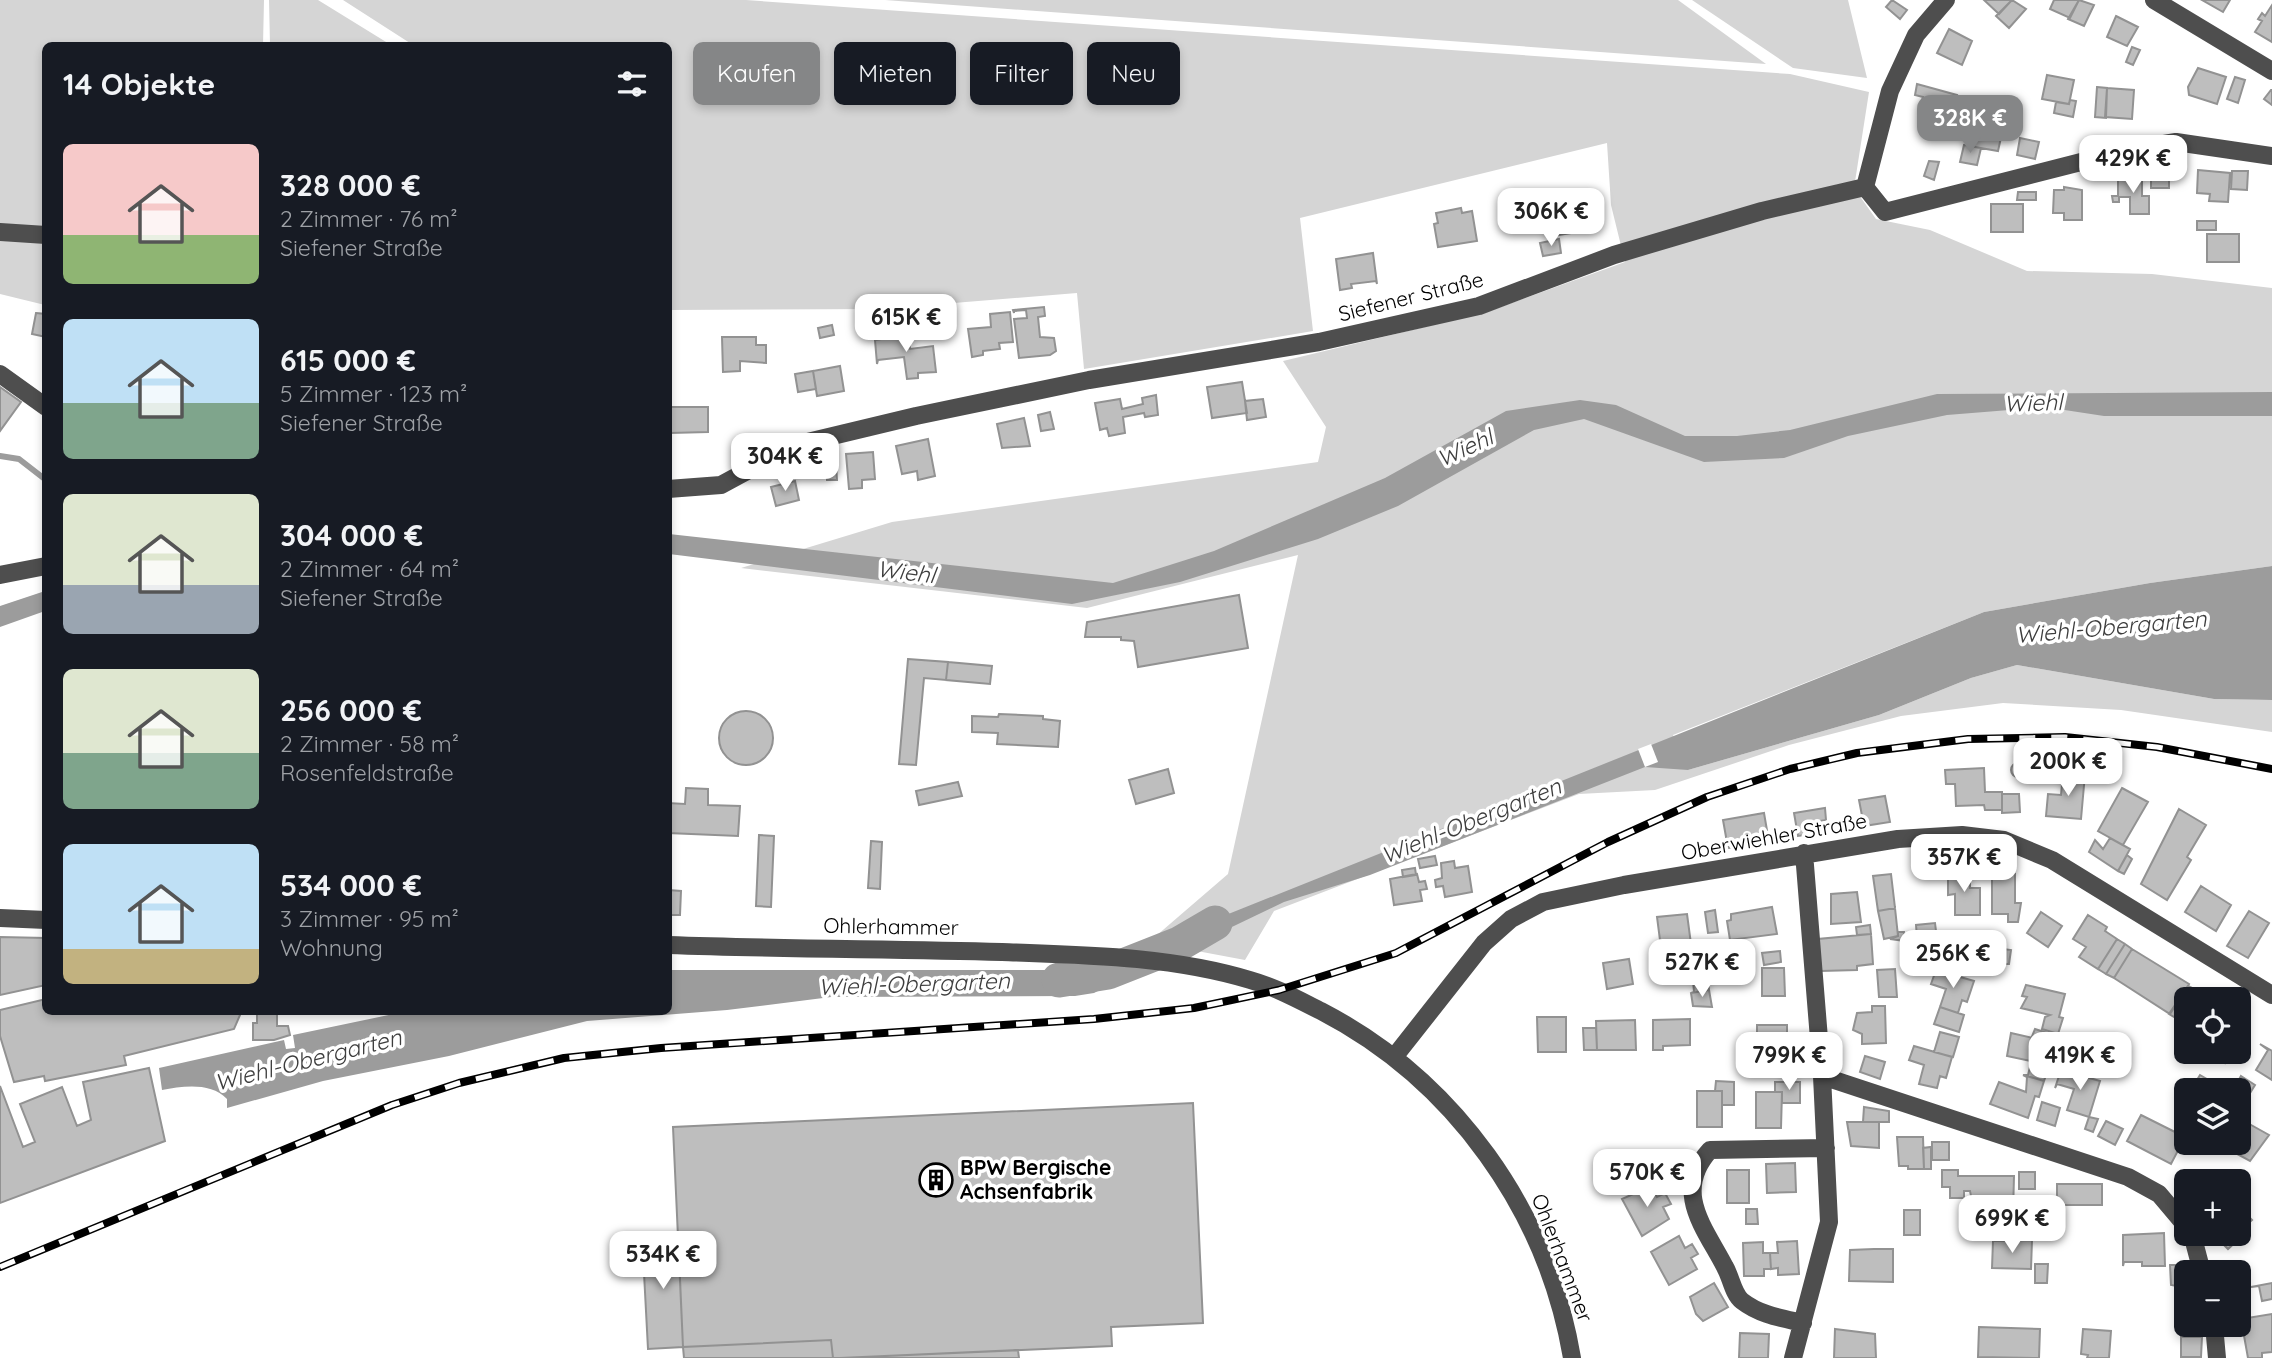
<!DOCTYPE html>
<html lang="de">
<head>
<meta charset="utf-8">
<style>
	body { margin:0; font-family:Quicksand,sans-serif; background:#20242c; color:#f1f3f6; height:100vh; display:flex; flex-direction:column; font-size:26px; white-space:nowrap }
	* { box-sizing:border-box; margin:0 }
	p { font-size:23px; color:#9ea1a6 }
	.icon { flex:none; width:38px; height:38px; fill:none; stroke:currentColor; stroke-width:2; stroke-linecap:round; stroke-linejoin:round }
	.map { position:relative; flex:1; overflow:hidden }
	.sheet { position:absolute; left:42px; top:42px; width:630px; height:973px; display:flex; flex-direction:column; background:#171b24; border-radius:10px; box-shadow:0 4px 10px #0003 }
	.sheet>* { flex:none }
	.hud { position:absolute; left:693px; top:42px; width:665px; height:63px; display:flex; gap:14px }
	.controls { position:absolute; left:2174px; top:987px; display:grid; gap:14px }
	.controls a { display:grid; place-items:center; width:77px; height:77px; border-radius:10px; background:#171b24; box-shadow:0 4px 10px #0003; font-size:35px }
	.price { position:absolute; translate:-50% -60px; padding:0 16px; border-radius:14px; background:#fff; color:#222; font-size:23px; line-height:46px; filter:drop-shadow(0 2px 4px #0008) }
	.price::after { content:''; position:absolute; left:50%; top:42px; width:21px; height:16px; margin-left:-10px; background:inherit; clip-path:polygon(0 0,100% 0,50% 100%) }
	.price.active { background:#858687; color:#fff }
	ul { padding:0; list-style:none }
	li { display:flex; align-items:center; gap:21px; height:175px; padding:0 21px }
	li span { display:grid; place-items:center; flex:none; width:196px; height:140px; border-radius:10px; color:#555 }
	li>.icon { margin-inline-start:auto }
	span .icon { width:84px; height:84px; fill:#fffc; stroke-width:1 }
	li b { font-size:30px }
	h2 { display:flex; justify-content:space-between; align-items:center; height:84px; padding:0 21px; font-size:30px }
	.chip { padding:0 24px; border-radius:10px; background:#171b24; box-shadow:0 4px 10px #0003; font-size:24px; line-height:63px }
	.chip.active { background:#858687; color:#fff }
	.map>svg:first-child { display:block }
	.green { fill:#d5d5d5 }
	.water { fill:#9c9c9c }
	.pier { fill:#fff }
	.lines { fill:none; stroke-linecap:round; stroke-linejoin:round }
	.stream { stroke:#9c9c9c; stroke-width:6 }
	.river { stroke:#9c9c9c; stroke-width:35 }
	.building { fill:#bebebe; stroke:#929292; stroke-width:2 }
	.minor { stroke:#4e4e4e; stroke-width:18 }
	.rail-casing { stroke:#000; stroke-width:8 }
	.rail { stroke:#fff; stroke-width:5; stroke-dasharray:16; stroke-linecap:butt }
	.labels { text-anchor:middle; stroke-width:7; stroke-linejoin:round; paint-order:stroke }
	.street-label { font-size:21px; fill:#000; stroke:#fff }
	.poi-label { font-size:21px; font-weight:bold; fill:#000; stroke:#fff; text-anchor:start }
	.water-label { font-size:23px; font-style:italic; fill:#3d3d3d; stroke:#fff }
</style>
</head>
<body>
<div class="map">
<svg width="2272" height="1358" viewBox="0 0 2272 1358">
	<rect width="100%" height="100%" fill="#fff"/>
	<path class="green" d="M0 0H264L263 45 46 46 45 230 0 228Z
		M269 0H318L391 45H270Z
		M343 0H746L1790 74 1869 92 1854 188 1876 219 1930 230 2027 271 2152 274 2272 288V566L2150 583 1984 612 1673 735 1688 770 1879 715 1971 678 2017 665 2214 699 2272 700V732L2121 710 2003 703 1901 716 1789 745 1655 790 1579 794 1274 911 1245 960 1149 942 1228 874 1298 555 1087 608 741 568 892 522 1318 462 1326 427 1283 361 1487 312 1625 262 1611 205 1607 143 1300 218 1313 331 1084 369 1077 293 880 309 669 310 668 46 413 45Z
		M885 0H1678L1766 64Z
		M1692 0H1848L1867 78 1793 68Z
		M0 237 45 239V305L0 294Z"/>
	<path class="water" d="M2272 392V416H2104L2045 407 1947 415 1848 436 1784 458 1704 462 1584 419 1534 430 1398 506 1318 539 1180 582 1072 604 669 554V534L1113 583 1214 551 1385 478 1506 411 1580 400 1616 405 1685 436H1737L1790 430 1937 394Z
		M2272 566V700L2214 699 2017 665 1971 678 1879 715 1688 770 1645 767 1370 875 1284 902 1188 948 1149 942 1181 933 1984 612 2150 583Z
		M45 591V611L0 627V606Z
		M669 970H1084L1131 974 1094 993 1075 996 831 997 727 1010 587 1021 449 1056 323 1081 227 1108V1099C211 1082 183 1086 162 1090L159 1068 284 1040 286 1049 295 1048 293 1035 403 1012H668Z"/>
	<path class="pier" d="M1651 744 1658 762 1645 767 1638 749Z"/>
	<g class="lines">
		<path class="stream" d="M0 456 19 459 46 480"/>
		<path class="river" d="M1059 980 1108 972 1179 944 1215 923"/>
	</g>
	<path class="building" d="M1892 0 1907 10 1900 19 1886 7Z
		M1984 0H2012L1999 14Z
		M2012 0 2026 9 2009 28 1996 16Z
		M2054 0H2079L2070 18 2050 9Z
		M2079 0 2094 5 2084 26 2068 19Z
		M2202 0H2230L2223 12Z
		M2272 5V42L2255 32 2262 21 2258 19 2262 13 2265 16Z
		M2116 16 2138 27 2127 46 2107 37Z
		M1949 29 1972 41 1962 65 1937 53Z
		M2132 47 2140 50 2133 65 2126 62Z
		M2198 68 2226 77 2217 104 2189 95 2188 87Z
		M2047 75 2074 80 2069 104 2042 99Z
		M2235 77 2245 80 2238 103 2227 99Z
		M1917 84 1957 95 1950 121 1939 118 1941 113 1920 107 1923 97 1915 95Z
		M2097 87 2107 88 2106 118 2095 117Z
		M2107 88 2134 90 2132 119 2105 117Z
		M2271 90H2272V105L2264 99Z
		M2070 100 2076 101 2073 117 2054 113 2056 102 2069 104Z
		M1974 118 2004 124 1998 151 1969 146Z
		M2020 138 2039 142 2035 159 2017 155Z
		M1964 145 1981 148 1977 165 1960 162Z
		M1929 161 1939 162 1934 180 1924 176Z
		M2151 164H2169V188H2151Z
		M2198 170 2230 173 2228 202 2209 201 2210 194 2197 193Z
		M2232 171H2248L2247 190 2231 189Z
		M2118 177H2142V196H2149V214H2130V197H2119V202H2113L2112 196H2118Z
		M2064 187 2082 190V220H2064V213H2053L2054 190H2064Z
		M1571 192 1578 232 1558 235 1556 221 1527 226 1523 200Z
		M2018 192H2036V200H2017Z
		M1991 204H2023V232H1991Z
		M1461 208 1462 213 1472 211 1477 241 1438 247 1434 224 1438 223 1436 213Z
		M2197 221H2216V230H2197Z
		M2207 234H2239V262H2207Z
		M1559 239 1561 253 1543 256 1540 243Z
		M1373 253 1377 284 1376 281 1351 284 1352 288 1340 290 1336 259Z
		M1044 307 1045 316 1038 317 1040 337 1054 338 1056 351 1050 355 1019 358 1014 319 1027 318 1026 310 1014 311V313L1013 310Z
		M1010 312 1013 342 999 343 1000 349 983 351V355L972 357 968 329 991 327 990 314Z
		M36 313 46 314V337L32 334Z
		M832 325 834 335 820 338 818 328Z
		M908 331 910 349 933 346 936 372 918 373V378L907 379 904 357 878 360 877 364 875 340 889 338V333Z
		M722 337H756V345H766V363L740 361V371L723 372Z
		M840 366 844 391 817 396 813 371Z
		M813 371 816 389 798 392 795 374Z
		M1242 382 1247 413 1212 418 1207 387Z
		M0 387 21 402 0 431Z
		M1156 395 1158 415 1145 417 1144 413 1123 417 1125 433 1109 436 1107 428 1100 430 1095 403 1120 399 1122 409 1143 404 1142 398Z
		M1263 399 1266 417 1247 420 1245 401Z
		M670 407H708V432L670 433Z
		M1050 412 1054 429 1041 431 1038 415Z
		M1024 418 1030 446 1002 448 997 424Z
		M928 439 935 476 918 480 917 471 902 474 896 446Z
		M873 452 875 479 862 480V488L849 489 846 454Z
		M836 464 837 480H827L826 465Z
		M795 481 799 500 776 506 771 487Z
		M1239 595 1248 648 1138 667 1134 641 1121 640V637H1085L1087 622Z
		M908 659 948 662 946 680 924 678 916 765 899 764Z
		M948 662 992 666 990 684 946 680Z
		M719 738a27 27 0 1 1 54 0a27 27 0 1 1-54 0Z
		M999 714 1043 716V719L1060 721 1058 747 997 744 998 733 972 732V716L998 717Z
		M2011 770a7 7 0 1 1 14 0a7 7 0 1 1-14 0Z
		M1984 768 1985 792H2002V810H1985L1984 805 1956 806 1955 784H1946L1945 770Z
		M1168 769 1174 793 1136 804 1129 780Z
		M2063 773 2085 774 2081 819 2046 816 2048 794 2061 795Z
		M958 782 962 796 919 805 916 791Z
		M686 788 708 789V805L740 806 738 836 668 833V803L685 804Z
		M2122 788 2148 802 2123 845 2098 831Z
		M2002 794H2019L2020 812 2002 813Z
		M1885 796 1890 822 1864 826 1859 800Z
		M1825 808 1826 820 1820 821 1822 833 1798 836 1794 813Z
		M2179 809 2206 825 2187 857 2191 860 2167 900 2141 884Z
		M1764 813 1769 842 1728 848 1723 820Z
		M759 835 774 836 771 907 756 906Z
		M2110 838 2130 849 2118 871 2089 852 2095 840 2103 849Z
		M871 841 882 842 880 889 868 888Z
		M2127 855 2132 859 2124 874 2118 871Z
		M1435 856 1437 865 1420 868 1418 859Z
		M1454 861 1455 868 1468 866 1472 892 1445 897 1443 886 1436 887 1435 880 1442 878 1441 863Z
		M1415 868 1416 875 1403 877 1402 870Z
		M1948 872H1970V888H1980V915H1955V894L1948 895Z
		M1417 874 1419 882 1425 881 1427 889 1420 890 1422 901 1394 905 1390 879Z
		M1891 874 1895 908 1878 911 1873 876Z
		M1992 874H2015V903H2021L2018 922H2008V914H1992Z
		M2201 886 2231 905 2216 931 2185 912Z
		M668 890 681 891 680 915H668Z
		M1857 892 1861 922 1831 924V894Z
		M1772 907 1777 934 1730 940 1727 921 1731 920V914Z
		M1895 908 1898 936 1884 939 1878 911Z
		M1715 910 1718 932 1708 933 1705 912Z
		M2249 911 2269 923 2248 958 2227 946Z
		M2041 912 2062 926 2048 947 2027 933Z
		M1687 914 1691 944 1661 948 1657 917Z
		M2088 915 2107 927 2105 931 2117 939 2098 969 2079 957 2086 947 2073 939Z
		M1935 923 1936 931H1944L1947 954 1918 950 1916 925Z
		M1870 925 1871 934 1857 935 1856 927Z
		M1898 932H1904L1905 941 1890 939 1898 936Z
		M1871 934 1873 964 1857 966V970L1821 971 1818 939Z
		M0 937 46 938V985L0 995Z
		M2117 939 2125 944 2106 974 2098 969Z
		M2125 944 2132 949 2114 978 2106 974Z
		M2003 949 2011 950 2009 964H2002Z
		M2132 949 2189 984 2170 1014 2114 978Z
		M1780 951 1781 962 1764 965 1762 953Z
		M1629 959 1633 984 1607 989 1603 963Z
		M1705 959 1709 990 1691 993 1694 992 1693 981 1671 983 1667 981 1668 966Z
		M1762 968H1784L1785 996H1762Z
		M1895 969 1897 997H1879L1877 970Z
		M1936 970 1974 981 1967 1002 1962 1000 1958 1013 1940 1007 1946 989 1931 984Z
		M2026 985 2065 994 2059 1017 2063 1018 2058 1034 2042 1029 2045 1017 2050 1015 2021 1008 2027 997 2022 996Z
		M2188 986 2196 990 2190 999H2186V1007L2179 1017 2176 1014 2174 1017 2169 1014Z
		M1709 990 1712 1007 1693 1006 1691 993Z
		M2195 991 2202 995 2200 999H2190Z
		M46 999V1012H240V1015L234 1029 124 1056 126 1065 45 1081 44 1076 14 1082 0 1036V1010Z
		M1872 1006H1885L1886 1043 1862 1044V1034L1853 1030 1857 1013 1872 1012Z
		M1940 1007 1964 1015 1959 1032 1934 1024Z
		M257 1012H277V1026H288L290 1035 274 1040H253V1023H257Z
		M1537 1017H1566V1052H1538Z
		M1690 1019V1045L1663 1046V1050H1653V1020Z
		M1635 1020 1636 1050H1597L1596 1021Z
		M1757 1025H1787V1049H1757Z
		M1583 1028H1596L1597 1050H1584Z
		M2035 1029 2053 1035 2051 1042 2031 1039Z
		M1940 1032 1959 1037 1953 1057 1934 1052Z
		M2011 1033 2051 1042 2044 1064 2049 1066 2044 1081 2023 1075H2028L2031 1063 2035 1062 2007 1056Z
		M2260 1044 2272 1051V1080L2256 1070 2268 1050Z
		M1914 1046 1952 1057 1946 1078 1940 1076 1937 1088 1919 1084 1924 1065 1909 1060Z
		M2210 1052H2232L2225 1063Z
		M1865 1056 1885 1062 1880 1079 1860 1072Z
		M149 1068 165 1141 0 1203V1086L23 1147 35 1142 20 1104 62 1087 77 1126 91 1120 83 1082Z
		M2061 1070 2100 1081 2089 1117 2067 1110 2074 1089 2057 1084 2055 1088Z
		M2023 1075 2044 1081 2039 1097 2035 1096 2028 1118 1990 1104 1999 1082 2026 1092 2027 1077Z
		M2200 1075 2219 1086 2216 1090H2208L2209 1087 2197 1080Z
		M2241 1076 2255 1085 2247 1098 2233 1090Z
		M1716 1081 1734 1082V1105H1722V1091H1715Z
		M1775 1082H1800V1103H1782V1092H1775Z
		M1697 1091H1722V1127H1697Z
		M1756 1092H1782L1781 1128H1756Z
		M2042 1102 2060 1108 2055 1126 2037 1120Z
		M1193 1103 1203 1323 1111 1327 1112 1346 840 1358H833L831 1340 683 1347 673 1127Z
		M1864 1107 1889 1111V1122H1863Z
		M2238 1114 2246 1118 2244 1121 2269 1135 2250 1161 2228 1149 2231 1143H2238Z
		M2141 1115 2185 1137 2171 1164 2127 1141Z
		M2089 1117 2098 1119 2093 1132 2085 1129Z
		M2106 1121 2123 1129 2115 1145 2098 1136Z
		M1847 1122H1879V1148L1851 1146Z
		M1897 1137H1923L1924 1169H1908V1166H1899Z
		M1932 1142H1949V1160H1932Z
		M1931 1147V1169H1924L1923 1148Z
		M1795 1163 1796 1192 1767 1193 1766 1164Z
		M1727 1170H1749V1203H1727Z
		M1942 1170H1958V1176H2014L2013 1214H1998V1196H1971L1970 1191H1964V1198H1950V1187H1942Z
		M2019 1172H2035V1189H2019Z
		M2057 1184H2102V1205H2057Z
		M1651 1186 1657 1197 1665 1193 1671 1204 1663 1207 1669 1219 1642 1236 1622 1199Z
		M2238 1206 2252 1220 2238 1233Z
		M1746 1209H1757L1758 1224H1746Z
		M1904 1210H1920V1235H1904Z
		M678 1233 683 1347 648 1349 642 1235Z
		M2164 1233 2165 1266H2142V1262H2124L2123 1266V1235Z
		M2213 1234H2238L2240 1238 2228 1249Z
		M1679 1236 1685 1248 1692 1244 1698 1254 1691 1258 1697 1269 1669 1285 1651 1252Z
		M2032 1240 2031 1269 1992 1268 1993 1241Z
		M1797 1241 1799 1274 1778 1275V1268L1771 1269 1770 1253H1778L1777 1242Z
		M1763 1242V1253H1770L1771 1269H1764V1276H1744L1743 1243Z
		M1874 1249H1893V1282L1849 1281 1850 1250Z
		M2035 1264H2048L2047 1283H2035Z
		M2170 1265H2189V1272H2186V1314L2178 1313 2177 1286 2171 1285Z
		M1714 1283 1728 1307 1703 1321 1696 1314 1690 1297Z
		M2272 1283V1299L2262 1301 2259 1286 2251 1287Z
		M2272 1314V1352L2262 1353V1358H2248L2241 1319Z
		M1979 1327 2040 1329 2039 1358 1978 1357Z
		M1835 1329 1875 1334 1876 1358H1834Z
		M2083 1329 2111 1331 2109 1358H2087L2088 1355 2081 1354Z
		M1740 1333 1769 1334 1768 1358H1739Z
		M2181 1337H2202L2201 1357H2181Z
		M831 1340 833 1358H684L683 1347Z
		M1018 1350 1019 1358H840Z"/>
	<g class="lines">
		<path class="minor" d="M2154 0 2272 71
			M1865 187 1885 212 2128 150 2176 142 2272 156
			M1865 187 1890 91 1916 35 1946 0
			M0 232 46 235
			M0 374 46 407
			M668 489 721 485 795 445 916 416 1089 380 1319 342 1479 306 1614 255 1762 211 1865 187
			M0 575 46 566
			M0 918 46 920
			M668 945C780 949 891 949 1002 952 1084 955 1171 956 1250 980 1275 987 1297 999 1321 1011 1454 1080 1547 1210 1572 1358
			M1395 1056 1484 943 1511 919 1543 902 1624 885 1898 839 1962 835 2004 840 2052 860 2272 995
			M1822 1076 2128 1177 2159 1194 2186 1226
			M2192 1234 2202 1272
			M1803 1323C1781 1318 1760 1315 1742 1301 1733 1294 1731 1277 1725 1267 1705 1228 1672 1192 1710 1150L1826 1148
			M2214 1325 2217 1358
			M1793 1358 1829 1222 1822 1076 1804 853"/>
		<defs>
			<path id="rail" d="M0 1267 392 1105 459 1083 564 1058 661 1048 1094 1019 1194 1008 1279 990 1396 953 1608 842 1707 797 1790 769 1857 753 1968 739 2065 737 2157 747 2272 769"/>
		</defs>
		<use href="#rail" class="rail-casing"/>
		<use href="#rail" class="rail"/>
	</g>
	<defs>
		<symbol id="building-ring" viewBox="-11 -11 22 22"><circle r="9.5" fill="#fff" stroke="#000" stroke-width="1.5"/><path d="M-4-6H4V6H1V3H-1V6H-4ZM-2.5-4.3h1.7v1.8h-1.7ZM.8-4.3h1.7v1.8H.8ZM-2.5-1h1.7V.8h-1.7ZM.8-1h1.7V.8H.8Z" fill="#000"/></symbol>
	</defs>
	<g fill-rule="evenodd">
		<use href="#building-ring" x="917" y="1161" width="38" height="38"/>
	</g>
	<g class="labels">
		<g class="street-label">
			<text transform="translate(1411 297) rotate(-14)" y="7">Siefener Straße</text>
			<text transform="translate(1774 837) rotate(-10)" y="7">Oberwiehler Straße</text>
			<text transform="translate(891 927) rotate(1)" y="7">Ohlerhammer</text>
			<text transform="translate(1562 1258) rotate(69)" y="7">Ohlerhammer</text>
		</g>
		<g class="poi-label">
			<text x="960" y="1175">BPW Bergische<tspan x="960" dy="24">Achsenfabrik</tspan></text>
		</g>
		<g class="water-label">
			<text transform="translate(2033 403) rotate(-2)" y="8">Wiehl</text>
			<text transform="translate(1465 448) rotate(-25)" y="8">Wiehl</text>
			<text transform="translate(906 572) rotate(7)" y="8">Wiehl</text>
			<text transform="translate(2111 627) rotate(-5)" y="8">Wiehl-Obergarten</text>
			<text transform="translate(1471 821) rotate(-22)" y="8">Wiehl-Obergarten</text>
			<text transform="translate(914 984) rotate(-2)" y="8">Wiehl-Obergarten</text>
			<text transform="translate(308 1060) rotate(-14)" y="8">Wiehl-Obergarten</text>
		</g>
	</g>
</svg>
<div class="controls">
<a><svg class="icon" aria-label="locate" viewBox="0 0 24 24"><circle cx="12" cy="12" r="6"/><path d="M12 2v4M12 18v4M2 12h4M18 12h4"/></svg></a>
<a><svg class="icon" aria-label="layers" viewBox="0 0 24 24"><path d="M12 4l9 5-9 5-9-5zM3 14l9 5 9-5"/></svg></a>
<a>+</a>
<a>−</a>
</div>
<b class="price active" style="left:1970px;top:155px">328K €</b>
<b class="price" style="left:2133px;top:195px">429K €</b>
<b class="price" style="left:1551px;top:248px">306K €</b>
<b class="price" style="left:906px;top:354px">615K €</b>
<b class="price" style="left:785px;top:493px">304K €</b>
<b class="price" style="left:2068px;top:798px">200K €</b>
<b class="price" style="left:1964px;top:894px">357K €</b>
<b class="price" style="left:1953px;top:990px">256K €</b>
<b class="price" style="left:1702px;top:999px">527K €</b>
<b class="price" style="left:1789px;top:1092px">799K €</b>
<b class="price" style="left:2080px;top:1092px">419K €</b>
<b class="price" style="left:1647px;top:1209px">570K €</b>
<b class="price" style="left:2012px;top:1255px">699K €</b>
<b class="price" style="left:663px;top:1291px">534K €</b>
<div class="hud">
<a class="chip active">Kaufen</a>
<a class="chip">Mieten</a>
<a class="chip">Filter</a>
<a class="chip">Neu</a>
</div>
<section class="sheet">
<h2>14 Objekte<svg class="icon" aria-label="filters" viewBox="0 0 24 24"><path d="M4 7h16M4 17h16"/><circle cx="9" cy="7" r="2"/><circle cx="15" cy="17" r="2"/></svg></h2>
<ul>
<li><span style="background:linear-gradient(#f6c9c9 65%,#8fb573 0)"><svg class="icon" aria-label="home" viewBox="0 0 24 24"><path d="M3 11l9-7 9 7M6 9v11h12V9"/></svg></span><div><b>328 000 €</b><p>2 Zimmer · 76 m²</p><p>Siefener Straße</p></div></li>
<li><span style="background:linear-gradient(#bfe0f5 60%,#7fa58c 0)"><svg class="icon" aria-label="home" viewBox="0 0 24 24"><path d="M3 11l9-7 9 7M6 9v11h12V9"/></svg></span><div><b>615 000 €</b><p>5 Zimmer · 123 m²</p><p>Siefener Straße</p></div></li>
<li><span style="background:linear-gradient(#dfe7d0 65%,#9aa5b1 0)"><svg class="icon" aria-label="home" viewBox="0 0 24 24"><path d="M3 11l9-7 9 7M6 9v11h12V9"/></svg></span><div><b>304 000 €</b><p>2 Zimmer · 64 m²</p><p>Siefener Straße</p></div></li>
<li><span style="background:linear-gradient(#dfe7d0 60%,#7fa58c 0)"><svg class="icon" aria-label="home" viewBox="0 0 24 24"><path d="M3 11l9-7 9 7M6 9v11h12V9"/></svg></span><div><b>256 000 €</b><p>2 Zimmer · 58 m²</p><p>Rosenfeldstraße</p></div></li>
<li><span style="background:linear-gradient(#bfe0f5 75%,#c2b280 0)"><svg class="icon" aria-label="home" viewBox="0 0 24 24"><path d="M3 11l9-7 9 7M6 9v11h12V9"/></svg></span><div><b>534 000 €</b><p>3 Zimmer · 95 m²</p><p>Wohnung</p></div></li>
</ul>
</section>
</div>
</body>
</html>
